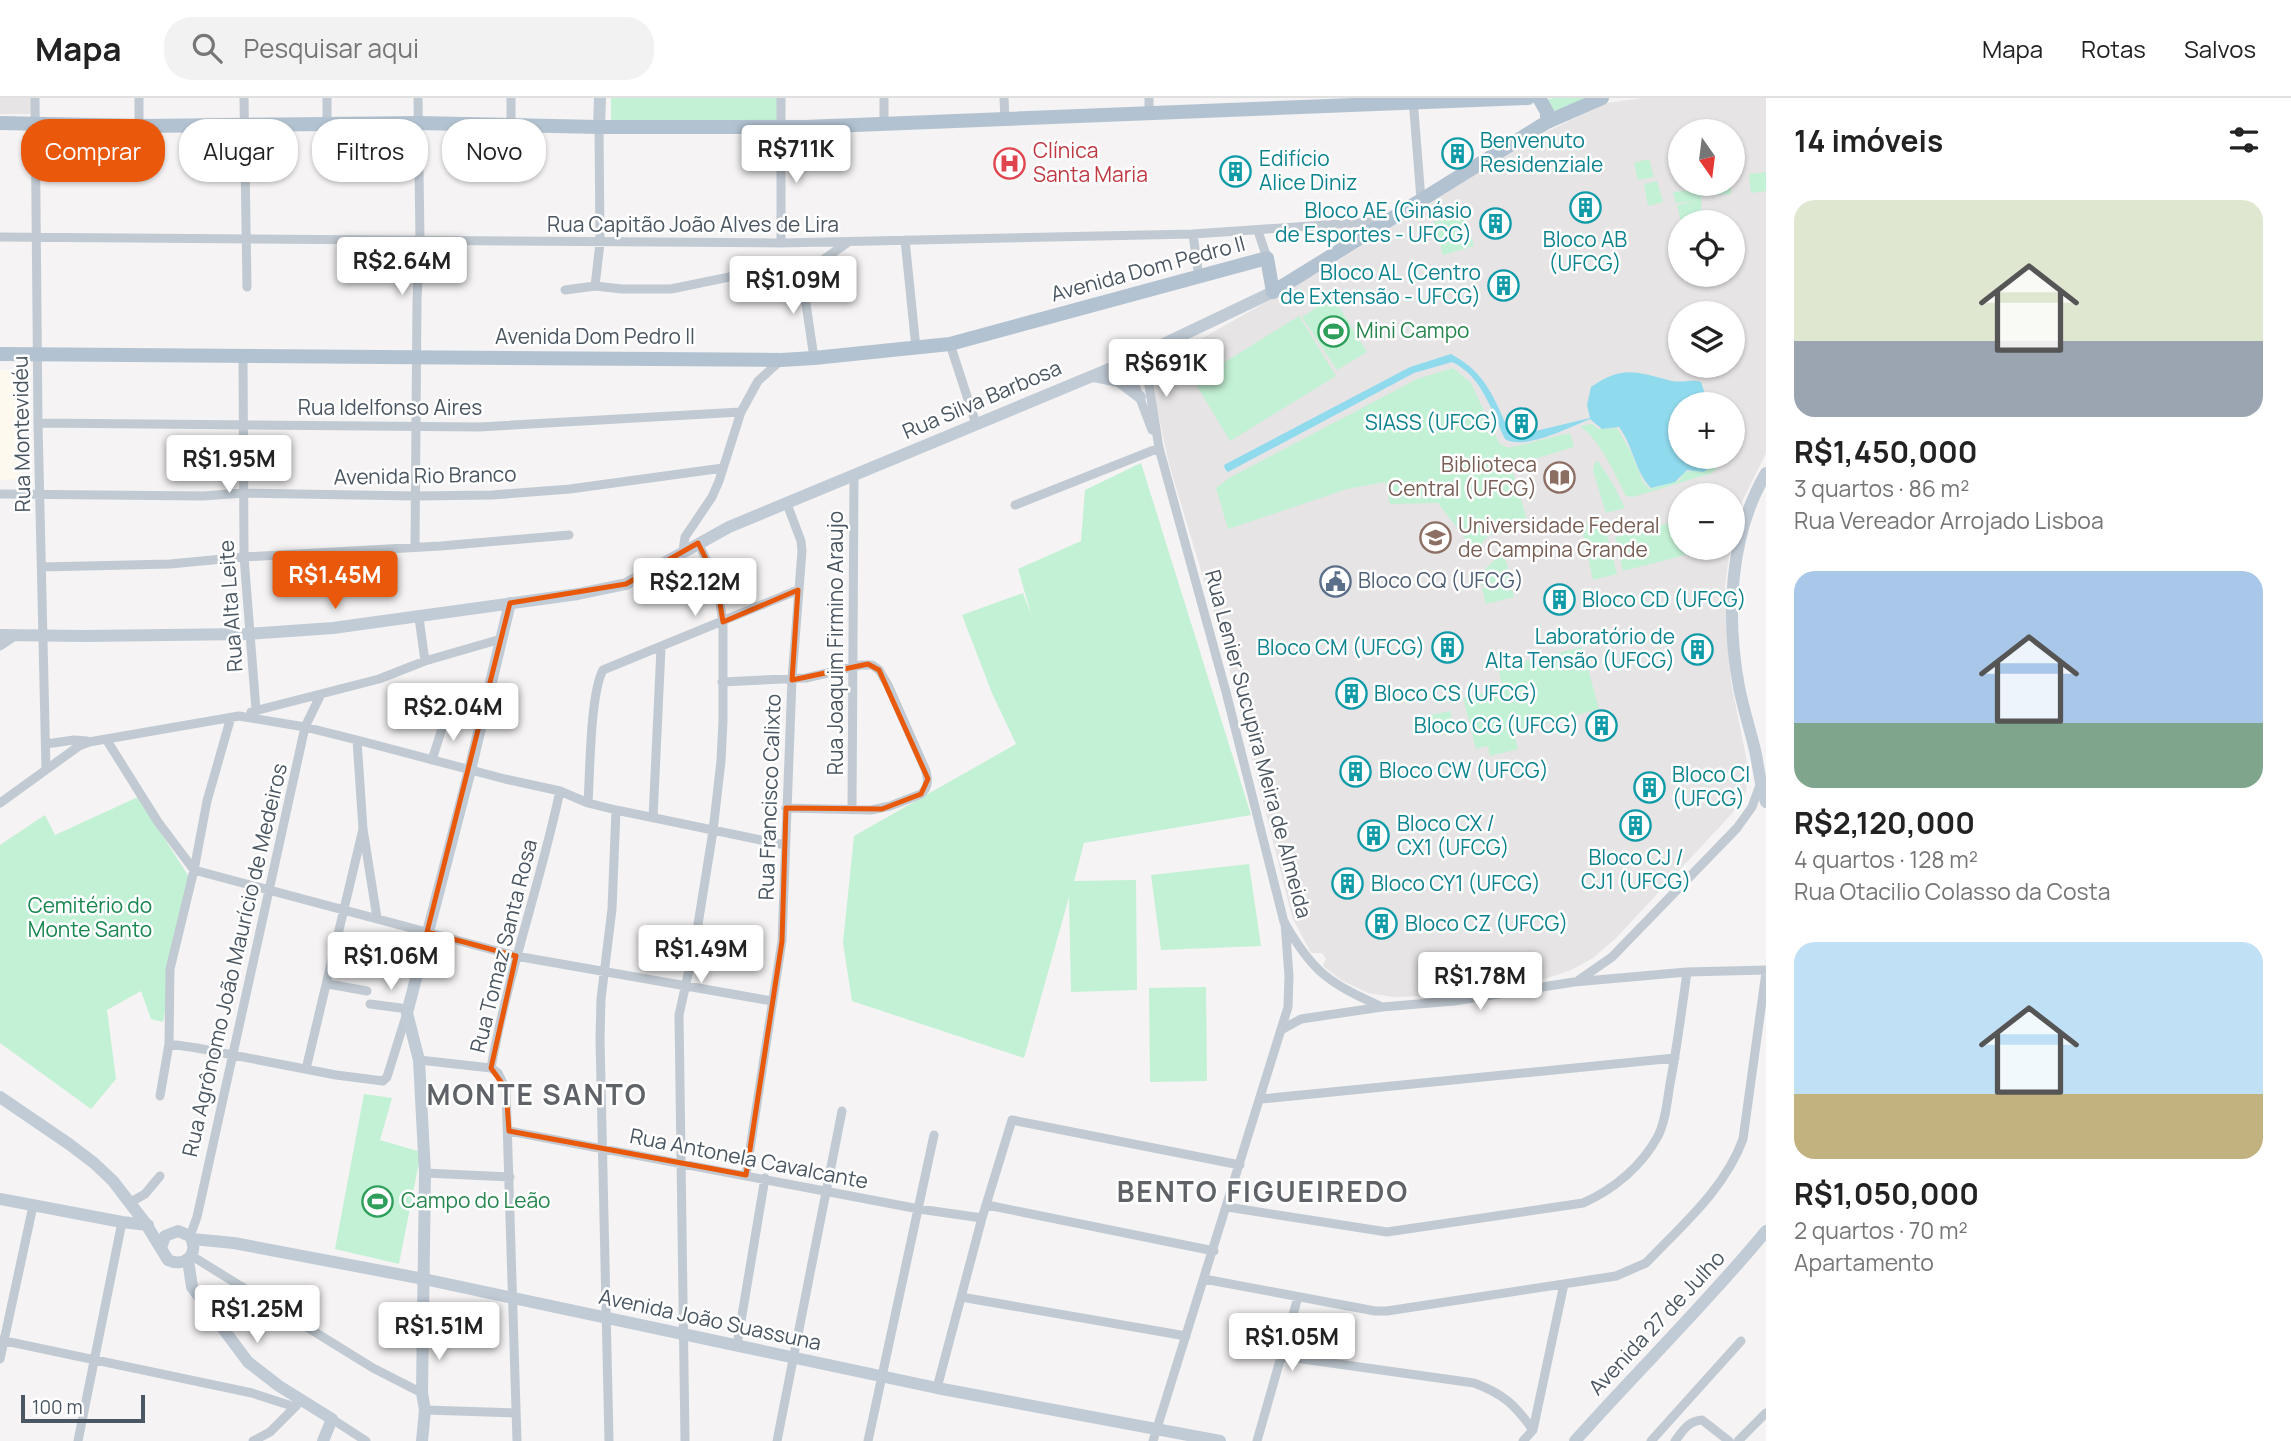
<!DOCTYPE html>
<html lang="pt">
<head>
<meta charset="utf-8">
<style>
	body { margin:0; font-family:Manrope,sans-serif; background:#f2f2f2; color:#222; height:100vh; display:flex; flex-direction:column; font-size:26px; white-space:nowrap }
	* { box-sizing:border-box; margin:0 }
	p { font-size:23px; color:#767676 }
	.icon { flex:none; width:38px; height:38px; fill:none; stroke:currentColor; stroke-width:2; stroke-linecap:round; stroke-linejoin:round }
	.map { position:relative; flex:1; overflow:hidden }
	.side { display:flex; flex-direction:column; background:#fff; width:525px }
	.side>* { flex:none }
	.top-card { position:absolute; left:21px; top:21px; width:665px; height:63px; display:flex; gap:14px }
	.needle { width:46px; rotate:166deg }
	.tools { position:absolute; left:1668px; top:21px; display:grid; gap:14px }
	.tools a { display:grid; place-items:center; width:77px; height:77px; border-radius:50%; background:#fff; box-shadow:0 2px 5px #0004; font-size:35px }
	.scale { position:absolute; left:21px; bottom:18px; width:124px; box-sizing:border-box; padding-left:7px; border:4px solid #4a5661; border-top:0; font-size:19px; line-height:24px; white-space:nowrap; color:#4a5661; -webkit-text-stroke:5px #fff; paint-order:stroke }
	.price { position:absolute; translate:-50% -60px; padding:0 16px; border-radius:7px; background:#fff; color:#222; font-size:23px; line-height:46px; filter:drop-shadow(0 2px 4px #0008) }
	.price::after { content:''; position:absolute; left:50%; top:42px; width:21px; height:16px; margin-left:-10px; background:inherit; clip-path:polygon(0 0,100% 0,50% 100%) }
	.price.selected { background:#ea580c; color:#fff }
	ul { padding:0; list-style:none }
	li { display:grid; align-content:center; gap:14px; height:371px; padding:0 28px }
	li span { display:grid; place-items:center; height:217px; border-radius:21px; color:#555 }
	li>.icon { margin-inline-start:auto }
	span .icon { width:126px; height:126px; fill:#fffc; stroke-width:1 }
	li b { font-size:30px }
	h2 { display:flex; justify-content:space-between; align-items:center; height:84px; padding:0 28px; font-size:30px }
	.tag { padding:0 24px; border-radius:28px; background:#fff; box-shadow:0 2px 5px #0004; font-size:24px; line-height:63px }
	.tag.selected { background:#ea580c; color:#fff }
	header { display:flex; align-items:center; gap:42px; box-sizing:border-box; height:98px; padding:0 35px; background:#fff; border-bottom:2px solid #e0e0e0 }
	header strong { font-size:33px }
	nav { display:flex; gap:38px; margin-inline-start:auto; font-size:24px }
	.search { width:490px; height:63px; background:#f2f2f2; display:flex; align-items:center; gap:18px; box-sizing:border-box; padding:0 24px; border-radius:28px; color:#767676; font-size:26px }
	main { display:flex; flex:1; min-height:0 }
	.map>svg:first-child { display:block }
	.commercial { fill:#fdf9ef }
	.education { fill:#e6e4e5; fill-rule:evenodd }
	.green { fill:#c3f1d5 }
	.water { fill:#90daee }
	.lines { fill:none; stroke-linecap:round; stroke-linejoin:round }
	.street { stroke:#c1cad2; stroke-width:9 }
	.secondary { stroke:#c1cbd6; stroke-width:12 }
	.primary { stroke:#b3c2d1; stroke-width:14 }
	.marked { fill:none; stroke:#e8590c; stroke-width:5; stroke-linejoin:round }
	.labels { text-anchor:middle; stroke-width:5; stroke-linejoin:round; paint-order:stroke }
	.culture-label { font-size:21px; fill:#0d838f; stroke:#fff; text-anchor:start }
	.health-label { font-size:21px; fill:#be3a42; stroke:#fff; text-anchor:start }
	.street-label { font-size:21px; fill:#4a5661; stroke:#fff }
	.leisure-label { font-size:21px; fill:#27864d; stroke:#fff; text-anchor:start }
	.education-label { font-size:21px; fill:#785e54; stroke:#fff; text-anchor:end }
	.service-label { font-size:21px; fill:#4e5e75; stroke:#fff; text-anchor:start }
	.park-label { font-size:21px; fill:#17864f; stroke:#fff }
	.district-label { font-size:28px; font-weight:bold; letter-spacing:2px; fill:#5f6368; stroke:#fff }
</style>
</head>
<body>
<header>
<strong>Mapa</strong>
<div class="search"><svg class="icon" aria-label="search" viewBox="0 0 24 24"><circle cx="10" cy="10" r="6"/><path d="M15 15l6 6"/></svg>Pesquisar aqui</div>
<nav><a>Mapa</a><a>Rotas</a><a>Salvos</a></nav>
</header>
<main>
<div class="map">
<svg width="1766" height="1343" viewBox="0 0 1766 1343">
	<rect width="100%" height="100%" fill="#f5f3f3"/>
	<path class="commercial" d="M20 271 22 381 0 382V272Z"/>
	<path class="education" d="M0 0H31V16H0Z
		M1643 0H1766V355L1733 422V430L1732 397H1680V450H1730L1725 488 1727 537 1731 584 1749 674 1746 693 1739 708 1617 839 1593 860 1571 872 1544 881 1419 898 1393 899 1368 895 1341 882 1323 868 1326 861 1322 855H1311L1292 819 1226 556 1169 366 1151 282V273L1157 266 1328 169 1527 43 1607 5ZM1680 33H1732V86H1680ZM1680 124H1732V177H1680ZM1680 215H1732V268H1680ZM1680 306H1732V359H1680Z"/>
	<path class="green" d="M611 0H778L777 22H611Z
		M1554 0H1598L1552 20 1544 2Z
		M1649 61 1654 79 1638 82 1634 65Z
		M1766 74V93L1751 95 1749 76Z
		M1657 83 1663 104 1648 108 1644 86Z
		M1731 88V96L1701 98 1702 124H1681L1677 107 1696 103 1676 105 1673 94Z
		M1465 116 1474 148 1443 157 1434 124Z
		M1333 199 1367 254 1337 272 1302 219Z
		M1299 218 1336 278 1230 343 1194 283Z
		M1453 270 1471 285 1499 345 1508 350 1570 335 1574 349 1511 368 1528 425 1488 438 1472 456 1465 440 1438 405 1390 406 1385 384 1347 391 1228 431 1216 390 1229 380 1417 281Z
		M1592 326 1598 331 1617 330 1631 354 1643 384 1650 391 1680 382 1683 375C1697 370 1703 378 1718 365L1716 359H1720L1721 366 1712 375 1633 399 1626 398C1614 374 1601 344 1580 328Z
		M1598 363 1613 386 1625 410 1606 415 1593 373 1595 364Z
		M1141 365 1251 717 1084 745 1074 783 1136 782 1137 892 1071 894 1069 799 1024 960 852 903 843 845 854 738 1016 646 992 595 962 517 1023 495 1032 519 1018 471 1081 443 1085 392Z
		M1603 421 1617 476 1593 482 1581 427Z
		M1680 422V450H1687L1689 456 1623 473 1615 439Z
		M1503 454 1511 480 1482 488 1479 477Z
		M1510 483 1514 499 1486 506 1482 490Z
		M1582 549 1599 611 1514 634 1518 651 1490 658 1488 648 1476 651 1463 600 1503 590 1498 570Z
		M1450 613 1454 628 1426 636 1422 619Z
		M138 699 191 782 163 924 151 921 141 893 107 912 116 981 91 1011 0 945V747L45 717 55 737Z
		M1249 766 1261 848 1161 852 1151 777Z
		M1206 889 1207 983 1150 984 1149 890Z
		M364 996 392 1000 380 1042 421 1054 399 1166 335 1151Z"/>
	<path class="water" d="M1451 256C1487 275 1494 301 1510 335L1514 338 1590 320 1587 307 1591 289C1624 266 1638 275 1672 283 1682 285 1691 281 1701 284L1704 293 1699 303 1702 306H1680V359H1715L1717 366 1703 374 1687 372 1675 384 1651 390C1635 374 1633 347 1619 329L1602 331 1590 321C1570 329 1524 353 1505 341 1491 312 1482 278 1452 264L1414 275 1228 374 1225 371 1224 367 1410 269Z"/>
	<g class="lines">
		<path class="street" d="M35 0 38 325 46 672
			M139 0V28
			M244 0 247 189
			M781 0V145
			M884 0V25
			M1004 0 1005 22
			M1149 0V17
			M1413 1 1421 101
			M327 25V0
			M511 28V0
			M1258 133 1267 160
			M1193 136 1199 180
			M0 139 781 145 1193 136 1384 123
			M905 142 916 250
			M801 172 814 260
			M595 188 600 145 599 29
			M565 192 595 188 622 191H671L739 177 801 172 817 166 847 145
			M950 246 976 326
			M1144 256 1159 350 1226 594 1284 824C1313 875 1329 885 1382 909
			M243 257 244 459 256 612
			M1126 264 1152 332
			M38 325 479 329 741 314
			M0 396 203 398 244 395 415 398 492 397 570 391 723 370
			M1015 407 1159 350
			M415 449 417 202 420 143 418 0
			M683 453 685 439 712 399 719 383 741 314 758 283 780 263
			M42 469 170 466 244 459 441 448 569 437
			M419 520 425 563
			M0 548 15 538
			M722 584 806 580 861 567H872L879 572 888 587 926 673C928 682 929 689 921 696L890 708 871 712 786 710
			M251 614 379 581 425 563 501 541
			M106 641 158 724 194 772 516 858 772 903
			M357 642 363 731 377 820
			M46 646 74 642 87 643
			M432 662 446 618
			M0 705 79 648 89 644 239 618 305 629 357 642 505 681 560 693 588 705 616 712 785 747
			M588 705C590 675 590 596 603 572L798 492
			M852 712 854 378
			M653 720 661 550
			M333 860 375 870
			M1579 882 1612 859 1737 730 1752 709 1760 687
			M328 886 367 893
			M370 906 408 911
			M1281 932 1301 921 1382 909 1454 903 1574 884 1687 874 1766 872
			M169 946 197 950 336 977 383 983 387 979 407 915
			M419 962 491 970 498 975 506 991 517 1343
			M491 970C508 876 540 786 560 693
			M306 971 363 731
			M160 998 169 946 170 871 194 772 207 703 231 619
			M1261 1001 1675 960
			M509 1033 919 1111 982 1120
			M425 1075 510 1079
			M746 1077 782 843 792 581 802 453 801 443 787 406
			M129 1105 145 1096 160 1078
			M987 1107 1214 1153
			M1227 1109 1387 1134 1583 1105C1613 1092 1642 1068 1658 1038 1666 1022 1667 1003 1670 986 1677 949 1682 911 1687 874
			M190 1138 197 1119 305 629 321 596
			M192 1158 373 1270 422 1295
			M1204 1181 1375 1213H1387L1616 1178 1646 1165C1682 1127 1725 1091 1743 1041L1766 874
			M961 1199 1186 1238
			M0 1242 252 1295 295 1309
			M737 1247 765 1080
			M1281 1258 1474 1285C1504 1296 1515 1307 1533 1332
			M0 1261 33 1108
			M937 1290 982 1120 1012 1022 1240 1067
			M425 1312 516 1315
			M332 1321 366 1343
			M78 1343 122 1124
			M253 1343 270 1334 297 1307
			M609 1343 600 941 601 901 612 811 616 712
			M685 1343 679 917 695 845 713 733 721 663 723 623V524L716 481 698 445
			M777 1343 842 1013
			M868 1343 934 1037
			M1153 1343 1288 909 1289 878 1285 825
			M1257 1343 1298 1199
			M1523 1343 1533 1332 1564 1186
			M1651 1343 1741 1243
			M1675 1343C1683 1333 1688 1323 1702 1322L1729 1343
			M1738 1343 1766 1315"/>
		<path class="secondary" d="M599 29 600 0
			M1094 278 1119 283 1140 299
			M1766 375C1729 438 1726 519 1739 589 1743 610 1750 631 1755 652 1759 670 1760 687 1766 704
			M0 537 85 538 248 536 333 530 578 496 626 486 729 429 1126 264 1273 194
			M0 999 69 1046 94 1065 113 1083 146 1126 168 1162C185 1170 200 1156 190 1138L178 1133 165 1138 161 1150
			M0 1101 122 1124 148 1127
			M192 1141 234 1145 424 1181 937 1290 1220 1343
			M188 1162 192 1189 248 1264 279 1288 332 1321 323 1343
			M422 1343 425 1312 422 1295 425 1075 419 962 407 915 470 672 510 505
			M1575 1343C1638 1272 1706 1206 1766 1133"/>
		<path class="primary" d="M1539 0 1547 14V24
			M0 25 139 28 419 25 599 29H805L1528 0
			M0 256 781 262 814 260 950 246 1267 160 1273 194 1547 24 1602 0"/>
	</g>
	<path class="marked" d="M698 445 716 481 723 524 798 492 792 582 868 566 879 572 928 681 921 696 882 711 786 710 782 843 746 1077 509 1033 506 991 491 970 516 858 427 834 510 505 626 486Z"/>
	<defs>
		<symbol id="building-ring" viewBox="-11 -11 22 22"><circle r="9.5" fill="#fff" stroke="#0f9aa8" stroke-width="1.5"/><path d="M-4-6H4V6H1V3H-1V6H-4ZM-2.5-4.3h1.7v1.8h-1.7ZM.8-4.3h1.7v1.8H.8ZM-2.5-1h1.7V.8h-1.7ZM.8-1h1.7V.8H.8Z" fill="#0f9aa8"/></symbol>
		<symbol id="hospital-ring" viewBox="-11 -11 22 22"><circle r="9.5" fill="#fff" stroke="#e0444e" stroke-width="1.5"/><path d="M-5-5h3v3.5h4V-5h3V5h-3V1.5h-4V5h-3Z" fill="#e0444e"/></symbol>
		<symbol id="stadium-ring" viewBox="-11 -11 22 22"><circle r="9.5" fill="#fff" stroke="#2e9e5b" stroke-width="1.5"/><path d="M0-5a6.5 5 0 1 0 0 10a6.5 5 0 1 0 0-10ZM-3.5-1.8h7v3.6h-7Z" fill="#2e9e5b"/></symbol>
		<symbol id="library-ring" viewBox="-11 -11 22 22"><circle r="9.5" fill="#fff" stroke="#8d6e63" stroke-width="1.5"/><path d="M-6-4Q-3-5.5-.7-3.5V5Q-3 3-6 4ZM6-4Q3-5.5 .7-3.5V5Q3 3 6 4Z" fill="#8d6e63"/></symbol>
		<symbol id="university-ring" viewBox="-11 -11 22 22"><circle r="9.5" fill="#fff" stroke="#8d6e63" stroke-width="1.5"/><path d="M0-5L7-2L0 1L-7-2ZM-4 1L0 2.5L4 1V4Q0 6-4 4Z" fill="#8d6e63"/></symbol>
		<symbol id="civic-ring" viewBox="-11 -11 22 22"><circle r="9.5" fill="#fff" stroke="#5c6f8a" stroke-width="1.5"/><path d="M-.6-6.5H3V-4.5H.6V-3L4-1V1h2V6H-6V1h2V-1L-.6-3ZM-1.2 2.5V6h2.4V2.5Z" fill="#5c6f8a"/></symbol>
	</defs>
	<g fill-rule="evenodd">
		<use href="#building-ring" x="1440" y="38" width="35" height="35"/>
		<use href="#hospital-ring" x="992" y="48" width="35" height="35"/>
		<use href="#building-ring" x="1218" y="56" width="35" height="35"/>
		<use href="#building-ring" x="1568" y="92" width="35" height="35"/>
		<use href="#building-ring" x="1478" y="108" width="35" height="35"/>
		<use href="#building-ring" x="1486" y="170" width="35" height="35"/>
		<use href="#stadium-ring" x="1316" y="216" width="35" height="35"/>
		<use href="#building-ring" x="1504" y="308" width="35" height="35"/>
		<use href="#library-ring" x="1542" y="362" width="35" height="35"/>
		<use href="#university-ring" x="1418" y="422" width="35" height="35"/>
		<use href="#civic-ring" x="1318" y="466" width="35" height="35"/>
		<use href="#building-ring" x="1542" y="484" width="35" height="35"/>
		<use href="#building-ring" x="1430" y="532" width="35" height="35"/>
		<use href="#building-ring" x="1680" y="534" width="35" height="35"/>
		<use href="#building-ring" x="1334" y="578" width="35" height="35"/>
		<use href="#building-ring" x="1584" y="610" width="35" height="35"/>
		<use href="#building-ring" x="1338" y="656" width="35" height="35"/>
		<use href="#building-ring" x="1632" y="672" width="35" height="35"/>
		<use href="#building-ring" x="1618" y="710" width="35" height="35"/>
		<use href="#building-ring" x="1356" y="720" width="35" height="35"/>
		<use href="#building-ring" x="1330" y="768" width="35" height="35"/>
		<use href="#building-ring" x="1364" y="808" width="35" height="35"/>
		<use href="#stadium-ring" x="360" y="1086" width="35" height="35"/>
	</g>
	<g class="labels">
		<g class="culture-label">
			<text x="1480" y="50">Benvenuto<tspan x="1480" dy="24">Residenziale</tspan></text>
			<text x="1259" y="68">Edifício<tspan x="1259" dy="24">Alice Diniz</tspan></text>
			<text x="1472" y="120" text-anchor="end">Bloco AE (Ginásio<tspan x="1472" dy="24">de Esportes - UFCG)</tspan></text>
			<text x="1585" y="149" text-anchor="middle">Bloco AB<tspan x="1585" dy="24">(UFCG)</tspan></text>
			<text x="1481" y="182" text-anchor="end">Bloco AL (Centro<tspan x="1481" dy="24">de Extensão - UFCG)</tspan></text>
			<text x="1499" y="332" text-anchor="end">SIASS (UFCG)</text>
			<text x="1582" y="509">Bloco CD (UFCG)</text>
			<text x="1675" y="546" text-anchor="end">Laboratório de<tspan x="1675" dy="24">Alta Tensão (UFCG)</tspan></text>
			<text x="1425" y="557" text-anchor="end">Bloco CM (UFCG)</text>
			<text x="1374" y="603">Bloco CS (UFCG)</text>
			<text x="1579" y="635" text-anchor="end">Bloco CG (UFCG)</text>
			<text x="1379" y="680">Bloco CW (UFCG)</text>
			<text x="1672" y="684">Bloco CI<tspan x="1672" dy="24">(UFCG)</tspan></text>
			<text x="1397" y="733">Bloco CX /<tspan x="1397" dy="24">CX1 (UFCG)</tspan></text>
			<text x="1636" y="767" text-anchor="middle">Bloco CJ /<tspan x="1636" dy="24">CJ1 (UFCG)</tspan></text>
			<text x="1371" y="793">Bloco CY1 (UFCG)</text>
			<text x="1405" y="833">Bloco CZ (UFCG)</text>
		</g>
		<g class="health-label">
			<text x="1033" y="60">Clínica<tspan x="1033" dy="24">Santa Maria</tspan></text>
		</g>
		<g class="street-label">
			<text x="693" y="134">Rua Capitão João Alves de Lira</text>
			<text transform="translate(1148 171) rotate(-15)" y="7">Avenida Dom Pedro II</text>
			<text x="595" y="246">Avenida Dom Pedro II</text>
			<text transform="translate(982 302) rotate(-23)" y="7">Rua Silva Barbosa</text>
			<text x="390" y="317">Rua Idelfonso Aires</text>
			<text transform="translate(22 336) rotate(-91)" y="7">Rua Montevidéu</text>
			<text transform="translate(425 378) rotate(-1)" y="7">Avenida Rio Branco</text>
			<text transform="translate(231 508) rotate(-94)" y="7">Rua Alta Leite</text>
			<text transform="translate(836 545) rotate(-90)" y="7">Rua Joaquim Firmino Araujo</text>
			<text transform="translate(1258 646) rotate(75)" y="7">Rua Lenier Sucupira Meira de Almeida</text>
			<text transform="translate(770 699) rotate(-88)" y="7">Rua Francisco Calixto</text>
			<text transform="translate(504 848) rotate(-76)" y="7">Rua Tomaz Santa Rosa</text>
			<text transform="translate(235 862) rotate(-77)" y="7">Rua Agrônomo João Maurício de Medeiros</text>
			<text transform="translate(749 1061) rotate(11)" y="7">Rua Antonela Cavalcante</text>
			<text transform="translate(710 1222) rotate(12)" y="7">Avenida João Suassuna</text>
			<text transform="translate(1657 1225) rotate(-47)" y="7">Avenida 27 de Julho</text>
		</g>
		<g class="leisure-label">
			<text x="1356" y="240">Mini Campo</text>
			<text x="401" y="1110">Campo do Leão</text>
		</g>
		<g class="education-label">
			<text x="1537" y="374">Biblioteca<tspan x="1537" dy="24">Central (UFCG)</tspan></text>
			<text x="1458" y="435" text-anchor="start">Universidade Federal<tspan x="1458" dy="24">de Campina Grande</tspan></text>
		</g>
		<g class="service-label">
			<text x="1358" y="490">Bloco CQ (UFCG)</text>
		</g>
		<g class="park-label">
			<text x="90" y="815">Cemitério do<tspan x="90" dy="24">Monte Santo</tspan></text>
		</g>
		<g class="district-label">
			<text x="537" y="1007">MONTE SANTO</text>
			<text x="1263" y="1104">BENTO FIGUEIREDO</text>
		</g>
	</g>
</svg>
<div class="tools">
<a><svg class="needle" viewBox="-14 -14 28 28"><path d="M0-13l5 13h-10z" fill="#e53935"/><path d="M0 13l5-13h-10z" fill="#767676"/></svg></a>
<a><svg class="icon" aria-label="locate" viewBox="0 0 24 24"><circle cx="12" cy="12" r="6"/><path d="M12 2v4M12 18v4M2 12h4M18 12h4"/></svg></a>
<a><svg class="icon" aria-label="layers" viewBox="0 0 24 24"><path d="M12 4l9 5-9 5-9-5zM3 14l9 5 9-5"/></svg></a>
<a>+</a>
<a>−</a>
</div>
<div class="scale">100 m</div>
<b class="price" style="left:796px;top:87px">R$711K</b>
<b class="price" style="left:402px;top:199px">R$2.64M</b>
<b class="price" style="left:793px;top:218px">R$1.09M</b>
<b class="price" style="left:1166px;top:301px">R$691K</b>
<b class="price" style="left:229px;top:397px">R$1.95M</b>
<b class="price selected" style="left:335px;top:513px">R$1.45M</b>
<b class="price" style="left:695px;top:520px">R$2.12M</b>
<b class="price" style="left:453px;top:645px">R$2.04M</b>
<b class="price" style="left:701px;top:887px">R$1.49M</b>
<b class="price" style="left:391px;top:894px">R$1.06M</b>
<b class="price" style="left:1480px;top:914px">R$1.78M</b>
<b class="price" style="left:257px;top:1247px">R$1.25M</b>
<b class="price" style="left:439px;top:1264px">R$1.51M</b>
<b class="price" style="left:1292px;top:1275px">R$1.05M</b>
<div class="top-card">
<a class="tag selected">Comprar</a>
<a class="tag">Alugar</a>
<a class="tag">Filtros</a>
<a class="tag">Novo</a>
</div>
</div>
<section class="side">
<h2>14 imóveis<svg class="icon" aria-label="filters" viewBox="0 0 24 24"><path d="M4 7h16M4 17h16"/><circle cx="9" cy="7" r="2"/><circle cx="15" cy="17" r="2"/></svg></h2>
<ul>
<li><span style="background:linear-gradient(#dfe7d0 65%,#9aa5b1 0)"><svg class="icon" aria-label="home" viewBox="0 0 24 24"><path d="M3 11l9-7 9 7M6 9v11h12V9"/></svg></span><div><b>R$1,450,000</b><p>3 quartos · 86 m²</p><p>Rua Vereador Arrojado Lisboa</p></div></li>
<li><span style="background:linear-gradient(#a9c7e8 70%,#7fa58c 0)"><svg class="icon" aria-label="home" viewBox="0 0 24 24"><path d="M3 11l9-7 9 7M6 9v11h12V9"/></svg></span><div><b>R$2,120,000</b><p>4 quartos · 128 m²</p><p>Rua Otacilio Colasso da Costa</p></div></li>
<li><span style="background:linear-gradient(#bfe0f5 70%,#c2b280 0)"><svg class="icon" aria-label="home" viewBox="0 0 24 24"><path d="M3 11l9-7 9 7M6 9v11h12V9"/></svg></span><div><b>R$1,050,000</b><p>2 quartos · 70 m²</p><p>Apartamento</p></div></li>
</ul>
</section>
</main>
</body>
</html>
